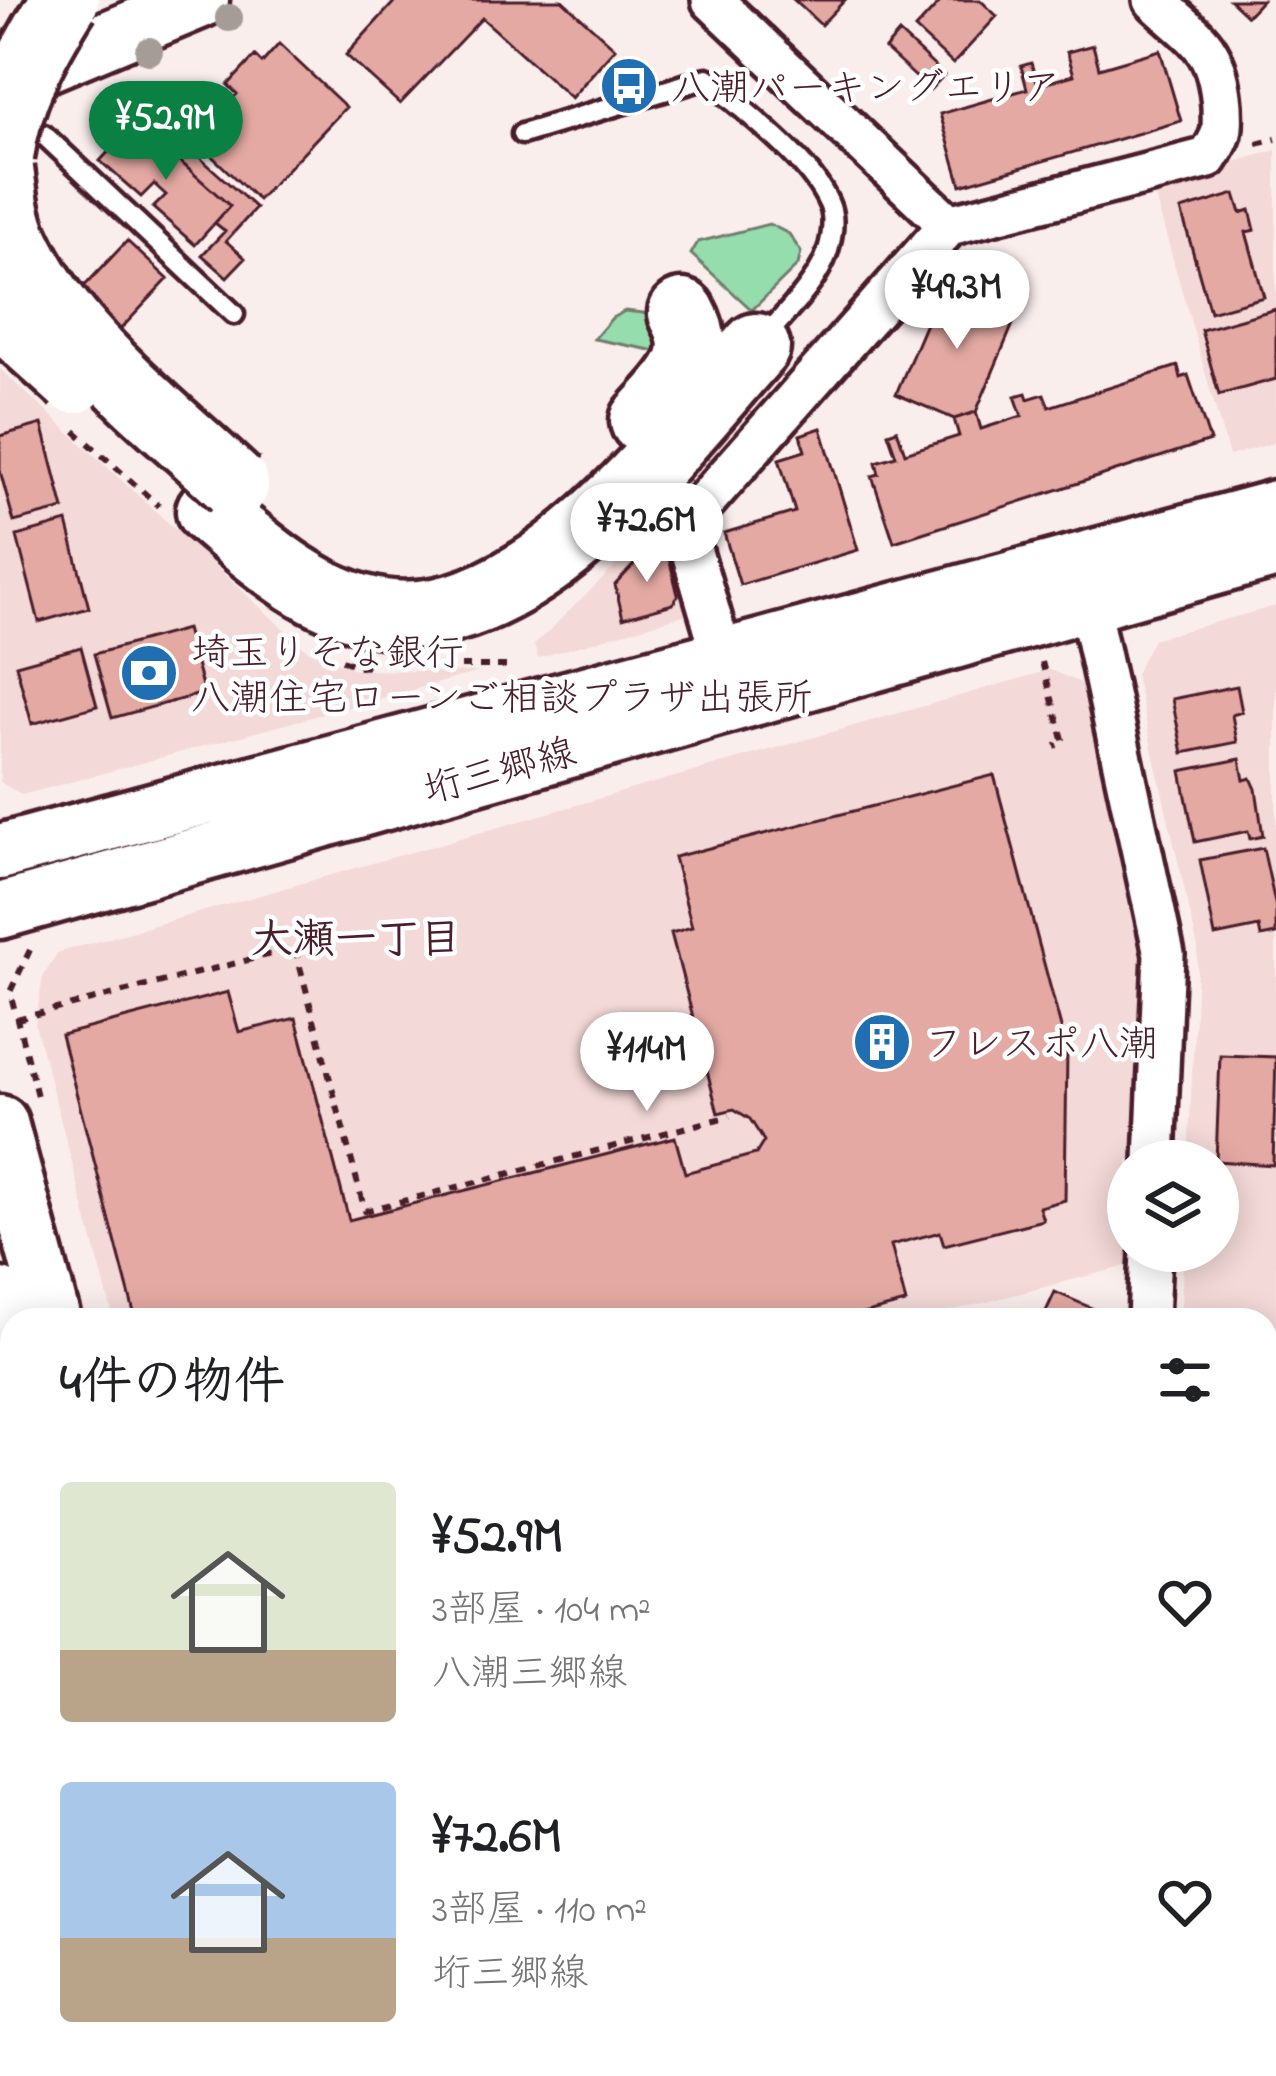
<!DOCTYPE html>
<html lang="ja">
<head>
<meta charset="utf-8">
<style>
	body { margin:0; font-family:"Indie Flower","Klee One",sans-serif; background:#f2f2f2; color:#202124; height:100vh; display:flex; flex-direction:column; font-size:45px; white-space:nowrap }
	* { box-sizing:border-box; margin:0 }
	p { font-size:39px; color:#757577 }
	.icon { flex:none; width:66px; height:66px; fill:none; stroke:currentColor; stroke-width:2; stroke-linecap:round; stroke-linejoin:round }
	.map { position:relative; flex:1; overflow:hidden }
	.drawer { position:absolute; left:0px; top:1308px; width:1278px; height:768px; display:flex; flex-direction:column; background:#fff; border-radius:36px 36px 0 0; box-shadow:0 6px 30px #0003 }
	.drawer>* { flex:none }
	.controls { position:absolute; left:1107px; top:1140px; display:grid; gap:24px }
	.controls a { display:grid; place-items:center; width:132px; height:132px; border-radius:50%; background:#fff; box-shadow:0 6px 30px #0003; font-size:60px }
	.price { position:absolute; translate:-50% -102px; padding:0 27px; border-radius:42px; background:#fff; color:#222; font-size:39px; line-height:78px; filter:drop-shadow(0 3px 6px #0008) }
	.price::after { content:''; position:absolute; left:50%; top:72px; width:36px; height:27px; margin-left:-18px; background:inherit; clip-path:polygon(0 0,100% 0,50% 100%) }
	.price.selected { background:#0b8043; color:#fff }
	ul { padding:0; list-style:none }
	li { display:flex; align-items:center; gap:36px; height:300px; padding:0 60px }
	li span { display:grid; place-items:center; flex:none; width:336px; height:240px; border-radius:12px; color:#555 }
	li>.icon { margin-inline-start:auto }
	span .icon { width:144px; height:144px; fill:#fffc; stroke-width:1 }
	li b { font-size:51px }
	h2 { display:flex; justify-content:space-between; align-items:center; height:144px; padding:0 60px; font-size:51px }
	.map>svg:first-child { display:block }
	.built { fill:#f3d9d7 }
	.green { fill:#95ddac; stroke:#707e6c; stroke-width:3 }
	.building { fill:#e4a9a3; stroke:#4a1f2b; stroke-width:3 }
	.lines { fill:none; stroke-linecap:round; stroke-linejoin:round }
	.lane-casing { stroke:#4a1f2b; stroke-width:27 }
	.street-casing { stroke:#4a1f2b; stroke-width:48 }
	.secondary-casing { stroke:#4a1f2b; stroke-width:63 }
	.highway-casing { stroke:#4a1f2b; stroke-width:75 }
	.path { stroke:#4a1f2b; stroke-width:6; stroke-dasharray:9 9; stroke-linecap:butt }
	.lane { stroke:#fff; stroke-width:18 }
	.street { stroke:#fff; stroke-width:39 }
	.secondary { stroke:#fff; stroke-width:54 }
	.highway { stroke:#fff; stroke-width:66 }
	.rail-casing { stroke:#4a1f2b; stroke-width:14 }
	.rail { stroke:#fff; stroke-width:9; stroke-dasharray:27; stroke-linecap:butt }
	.highway-bridge-casing { stroke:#4a1f2b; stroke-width:75; stroke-linecap:butt }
	.highway-bridge { stroke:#fff; stroke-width:66 }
	.tree { fill:#a59c98 }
	.labels { text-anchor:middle; stroke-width:9; stroke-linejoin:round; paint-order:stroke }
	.poi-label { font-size:39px; fill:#4a1f2b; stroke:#fff; text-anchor:start }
	.street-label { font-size:39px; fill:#4a1f2b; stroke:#fff }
	.neighbourhood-label { font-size:42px; font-weight:bold; fill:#4a1f2b; stroke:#fff }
</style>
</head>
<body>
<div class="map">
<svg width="1276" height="2076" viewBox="0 0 1276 2076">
	<rect width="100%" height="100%" fill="#faeeed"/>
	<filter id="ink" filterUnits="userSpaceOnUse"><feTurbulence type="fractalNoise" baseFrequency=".00833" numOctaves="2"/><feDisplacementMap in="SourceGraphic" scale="24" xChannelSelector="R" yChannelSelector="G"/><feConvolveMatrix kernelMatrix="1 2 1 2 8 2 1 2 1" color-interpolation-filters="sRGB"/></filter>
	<g filter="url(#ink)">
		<path class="built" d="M1276 150V442L1229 456 1152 186Z
			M0 369 307 650 356 670 479 672 22 795 0 782Z
			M665 518 691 613 538 658 534 645Z
			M1276 606V1514L1266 1518V1320H1180L1184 1251H1218V1161H1188L1198 948 1135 674 1153 639Z
			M1050 670 1083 684 1109 781 1147 956 1138 1161H1128V1251H1135L1134 1264 917 1320H114L35 1024 43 977 57 953Z
			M0 1542 12 1587V1972L0 1977Z
			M1276 1821V2076H1193V2064H1266V1824Z
			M856 2064H1127L1126 2076H860Z"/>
		<path class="green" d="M769 224 789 234 801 252 798 265 752 310 691 254 698 242Z
			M625 311 643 313 662 321 672 354 594 339 612 318Z"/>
		<path class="building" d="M396 0H562L615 48 571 98 482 18 400 104 346 55Z
			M794 0H845L821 25Z
			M942 0H980L997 16 953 64 915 29Z
			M1230 0H1262L1247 16Z
			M899 33 944 75 930 90 885 49Z
			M279 44 346 107 258 200 197 142 205 133 194 124 213 104 220 111 237 94 228 85 255 56 262 63Z
			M1093 45 1099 68 1160 50 1181 121 961 185 940 114 1027 89 1021 66 1031 63 1038 85 1074 75 1067 52Z
			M136 122 230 206 195 245 153 208 166 195 154 184 141 197 100 161Z
			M188 147 256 208 226 241 245 258 227 277 202 255 225 231 215 223 230 206 177 159Z
			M1235 194 1241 213 1250 210 1255 230 1246 232 1264 297 1210 312 1181 210Z
			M127 241 168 279 118 332 77 294Z
			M944 281 1018 312 976 412 954 419 896 394Z
			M1276 309V379L1219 395 1201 330Z
			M1178 366 1181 378 1188 375 1210 441 894 542 872 476 879 474 876 462 896 456 888 433 897 430 905 453 959 436 954 419 976 412 981 429 1022 416 1015 396 1026 393 1028 399 1044 394 1049 407Z
			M42 424 64 509 14 522 0 471V436Z
			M821 428 858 550 740 585 724 533 795 512 779 459 805 451 800 435Z
			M67 522 89 608 39 622 17 536Z
			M667 550 678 595 673 604 623 618 615 585 641 557Z
			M186 629 204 693 112 718 94 654Z
			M81 647 97 706 32 724 16 665Z
			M1237 686 1242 712 1232 715 1237 742 1183 753 1172 699Z
			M1240 759 1244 780 1251 778 1256 789 1263 836 1250 839 1248 831 1195 842 1181 771Z
			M994 775 1067 1050 1065 1200 1039 1207 1043 1220 944 1245 940 1232 891 1245 906 1303 839 1320H136L61 1035 228 992 239 1032 296 1018 349 1220 675 1137 685 1173 756 1154 764 1141 750 1119 734 1109 718 1113 671 933 692 927 674 857Z
			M1263 848 1276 908V934L1261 937 1259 927 1215 936 1200 860Z
			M1220 1055 1276 1057 1273 1165 1216 1161Z
			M1055 1292 1119 1320H1042Z
			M1266 1402H1269V1414H1276V1503L1266 1507Z
			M0 1585 12 1630V1639L0 1642Z
			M10 1649 12 1697 0 1700V1652Z
			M12 1704V1757L0 1761V1707Z
			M12 1838V1894L0 1897V1841Z
			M12 1905V1959L0 1967V1909Z
			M381 2064H471L435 2076H344Z
			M577 2064H609L612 2076H583Z
			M653 2064H762L766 2076H657Z"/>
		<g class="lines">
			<defs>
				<path id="lane" d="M522 134 707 78C744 112 809 158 829 204 837 221 830 251 821 267 808 292 782 317 763 339
					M44 135 234 314"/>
				<path id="street" d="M712 0 949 225
					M1089 606 1164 954 1155 1161
					M723 658 684 525 949 225 1208 158C1223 135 1223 133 1222 106 1217 44 1197 40 1154 0
					M1148 1320 1151 1251
					M1266 1535 1276 1532
					M1266 1795 1276 1792
					M825 2064 829 2076
					M1152 2076V2064"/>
				<path id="secondary" d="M4 82 201 0
					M0 852 1276 508
					M0 911 1276 550
					M0 1123 53 1320
					M0 1296 12 1342"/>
				<path id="highway" d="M644 421C674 386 709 361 682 313
					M210 511C260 554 315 603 382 613 529 635 669 444 756 347"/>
			</defs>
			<use href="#lane" class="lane-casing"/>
			<use href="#street" class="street-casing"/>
			<use href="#secondary" class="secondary-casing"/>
			<use href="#highway" class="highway-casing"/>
			<path class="path" d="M1257 144 1276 139
				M75 431 159 506
				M342 660 358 667 376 666
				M1042 662 1064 743 1055 746
				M443 666H508
				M30 950 10 992 37 1096
				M17 1019 295 948 365 1211 730 1116
				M0 1998 12 1994
				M147 2064 150 2076
				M253 2076 294 2064"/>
			<use href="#lane" class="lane"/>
			<use href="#street" class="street"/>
			<use href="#secondary" class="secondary"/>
			<use href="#highway" class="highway"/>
			<defs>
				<path id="rail" d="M1266 1593 1276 1590
					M1266 1747 1276 1743
					M0 2034 12 2029
					M179 2076 220 2064"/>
			</defs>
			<use href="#rail" class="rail-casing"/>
			<use href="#rail" class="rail"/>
			<defs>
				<path id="highway-bridge" d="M0 157C7 99 34 49 65 0
					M0 169C3 193 6 220 16 242 61 341 158 412 235 485
					M0 313 74 380"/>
			</defs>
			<use href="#highway-bridge" class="highway-bridge-casing"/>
			<use href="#highway-bridge" class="highway-bridge"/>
		</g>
		<g class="tree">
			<circle cx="229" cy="18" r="14"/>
			<circle cx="149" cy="51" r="14"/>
		</g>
	</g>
	<defs>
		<symbol id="bus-disc" viewBox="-11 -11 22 22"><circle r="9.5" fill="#1f6fb2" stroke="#fff"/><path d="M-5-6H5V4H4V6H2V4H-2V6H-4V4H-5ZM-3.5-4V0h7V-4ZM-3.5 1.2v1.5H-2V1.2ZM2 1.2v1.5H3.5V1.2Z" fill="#fff"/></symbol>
		<symbol id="bank-disc" viewBox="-11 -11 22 22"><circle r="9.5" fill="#1f6fb2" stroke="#fff"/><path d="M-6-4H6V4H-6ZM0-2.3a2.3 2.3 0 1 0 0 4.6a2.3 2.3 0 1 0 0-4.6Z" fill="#fff"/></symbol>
		<symbol id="building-disc" viewBox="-11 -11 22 22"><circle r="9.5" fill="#1f6fb2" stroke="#fff"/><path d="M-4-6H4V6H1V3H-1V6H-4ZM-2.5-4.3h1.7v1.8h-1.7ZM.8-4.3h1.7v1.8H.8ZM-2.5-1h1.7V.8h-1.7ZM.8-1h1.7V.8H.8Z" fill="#fff"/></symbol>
	</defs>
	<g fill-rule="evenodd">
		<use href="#bus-disc" x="596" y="53" width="66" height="66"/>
		<use href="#bank-disc" x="116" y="640" width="66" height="66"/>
		<use href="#building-disc" x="849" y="1009" width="66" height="66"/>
	</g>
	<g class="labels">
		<g class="poi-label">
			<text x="671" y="100">八潮パーキングエリア</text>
			<text x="191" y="665">埼玉りそな銀行<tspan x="191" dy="45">八潮住宅ローンご相談プラザ出張所</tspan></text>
			<text x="924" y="1056">フレスポ八潮</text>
		</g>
		<g class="street-label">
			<text transform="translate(499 769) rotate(-15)" y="14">垳三郷線</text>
		</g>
		<g class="neighbourhood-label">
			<text x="356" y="952">大瀬一丁目</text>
		</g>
	</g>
</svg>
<div class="controls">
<a><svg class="icon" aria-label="layers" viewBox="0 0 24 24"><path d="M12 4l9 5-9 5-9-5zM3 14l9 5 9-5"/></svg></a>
</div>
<b class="price selected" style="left:166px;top:183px">¥52.9M</b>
<b class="price" style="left:957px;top:352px">¥49.3M</b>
<b class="price" style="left:647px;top:585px">¥72.6M</b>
<b class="price" style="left:647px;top:1114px">¥114M</b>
<section class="drawer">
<h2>4件の物件<svg class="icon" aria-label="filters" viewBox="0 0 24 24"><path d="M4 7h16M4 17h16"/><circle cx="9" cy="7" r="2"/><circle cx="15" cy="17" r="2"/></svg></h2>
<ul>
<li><span style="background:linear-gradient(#dfe7d0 70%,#b9a48a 0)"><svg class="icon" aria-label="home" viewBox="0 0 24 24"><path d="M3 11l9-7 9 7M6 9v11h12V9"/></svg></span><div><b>¥52.9M</b><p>3部屋 · 104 m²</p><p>八潮三郷線</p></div><svg class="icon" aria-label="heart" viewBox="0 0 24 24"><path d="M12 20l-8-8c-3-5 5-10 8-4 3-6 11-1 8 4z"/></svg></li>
<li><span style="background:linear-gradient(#a9c7e8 65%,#b9a48a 0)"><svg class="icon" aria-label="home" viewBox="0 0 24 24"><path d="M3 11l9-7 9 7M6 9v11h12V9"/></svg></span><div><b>¥72.6M</b><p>3部屋 · 110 m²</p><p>垳三郷線</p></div><svg class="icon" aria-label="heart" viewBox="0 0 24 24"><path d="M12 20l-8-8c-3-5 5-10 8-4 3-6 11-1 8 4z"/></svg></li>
</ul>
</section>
</div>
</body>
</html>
